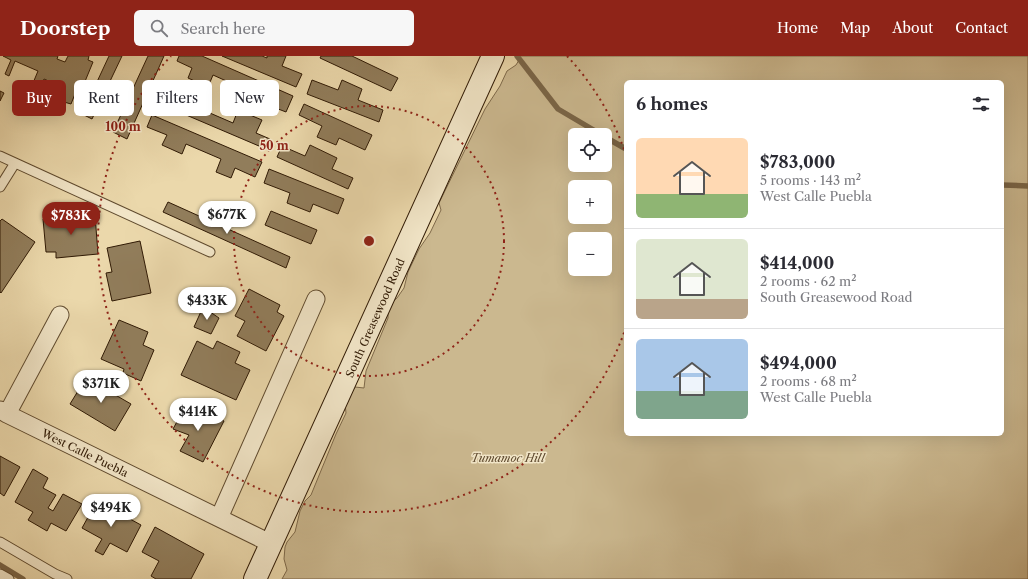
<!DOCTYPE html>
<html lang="en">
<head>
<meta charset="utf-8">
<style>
	body { margin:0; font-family:"Libre Caslon Text",serif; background:#f7f7f7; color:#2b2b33; height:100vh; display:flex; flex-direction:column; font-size:15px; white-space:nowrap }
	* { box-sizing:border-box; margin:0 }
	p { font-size:13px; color:#7c7c81 }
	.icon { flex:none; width:22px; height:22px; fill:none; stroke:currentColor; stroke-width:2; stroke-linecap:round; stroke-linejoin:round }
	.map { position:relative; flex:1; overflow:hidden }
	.details { position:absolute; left:624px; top:24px; width:380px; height:356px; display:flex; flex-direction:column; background:#fff; border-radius:6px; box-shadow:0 4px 16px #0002 }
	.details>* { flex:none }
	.top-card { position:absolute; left:12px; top:24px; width:380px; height:36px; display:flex; gap:8px }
	.tools { position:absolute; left:568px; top:72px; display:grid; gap:8px }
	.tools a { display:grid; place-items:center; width:44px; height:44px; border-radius:6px; background:#fff; box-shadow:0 4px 16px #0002; font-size:20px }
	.price { position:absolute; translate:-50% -34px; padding:0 9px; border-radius:14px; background:#fff; color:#222; font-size:13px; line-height:26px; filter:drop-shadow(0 1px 2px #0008) }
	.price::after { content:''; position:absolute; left:50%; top:24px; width:12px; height:9px; margin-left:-6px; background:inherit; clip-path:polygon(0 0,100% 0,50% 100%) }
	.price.active { background:#8f2418; color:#fff }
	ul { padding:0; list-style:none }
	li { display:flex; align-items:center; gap:12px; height:100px; padding:0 12px }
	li+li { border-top:1px solid #e1e1e2 }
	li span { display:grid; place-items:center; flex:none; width:112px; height:80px; border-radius:6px; color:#555 }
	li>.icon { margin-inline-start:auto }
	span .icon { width:48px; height:48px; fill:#fffc; stroke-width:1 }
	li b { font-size:17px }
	h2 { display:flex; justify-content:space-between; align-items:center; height:48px; padding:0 12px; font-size:17px }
	.pill { padding:0 14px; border-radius:6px; background:#fff; box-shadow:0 4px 16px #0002; font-size:14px; line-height:36px }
	.pill.active { background:#8f2418; color:#fff }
	header { display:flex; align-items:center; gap:24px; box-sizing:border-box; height:56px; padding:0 20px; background:#8f2418; color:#fff }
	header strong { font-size:19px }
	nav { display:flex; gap:22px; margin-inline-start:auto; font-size:14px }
	.search { width:280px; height:36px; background:#f7f7f7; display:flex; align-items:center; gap:10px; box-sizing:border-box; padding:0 14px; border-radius:6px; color:#7c7c81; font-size:15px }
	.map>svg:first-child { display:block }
	.green { fill:#cbb88f; stroke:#7e694a; fill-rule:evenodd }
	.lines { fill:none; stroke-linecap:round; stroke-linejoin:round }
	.stream { stroke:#7a6547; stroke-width:5.5 }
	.building { fill:#917d5b; stroke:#301a05 }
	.service-casing { stroke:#5f4a2e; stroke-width:11 }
	.minor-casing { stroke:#5f4a2e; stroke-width:19 }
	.secondary-casing { stroke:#301a05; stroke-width:24 }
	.service { stroke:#f2e6c8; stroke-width:9 }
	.minor { stroke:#f2e6c8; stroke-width:17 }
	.secondary { stroke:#f2e6c8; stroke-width:22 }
	.ring { fill:none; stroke:#8f2418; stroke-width:2; stroke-dasharray:2 4 }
	.labels { text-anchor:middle; stroke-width:3; stroke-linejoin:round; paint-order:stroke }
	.street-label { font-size:11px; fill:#301a05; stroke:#f2e6c8 }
	.park-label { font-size:11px; font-style:italic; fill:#5e492e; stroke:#f2e6c8 }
	.centre { fill:#8f2418; stroke:#f2e6c8; stroke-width:2 }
	.ring-label { font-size:12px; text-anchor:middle; font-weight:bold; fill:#8f2418; stroke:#f2e6c8; stroke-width:3; stroke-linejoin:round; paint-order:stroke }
</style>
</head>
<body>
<header>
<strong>Doorstep</strong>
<div class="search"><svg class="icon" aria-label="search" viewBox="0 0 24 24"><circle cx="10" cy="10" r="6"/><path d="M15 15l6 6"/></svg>Search here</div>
<nav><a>Home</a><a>Map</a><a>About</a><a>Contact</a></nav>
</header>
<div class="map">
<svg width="1028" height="523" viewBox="0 0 1028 523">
	<rect width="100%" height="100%" fill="#ebd8ab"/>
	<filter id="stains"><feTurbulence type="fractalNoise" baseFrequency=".005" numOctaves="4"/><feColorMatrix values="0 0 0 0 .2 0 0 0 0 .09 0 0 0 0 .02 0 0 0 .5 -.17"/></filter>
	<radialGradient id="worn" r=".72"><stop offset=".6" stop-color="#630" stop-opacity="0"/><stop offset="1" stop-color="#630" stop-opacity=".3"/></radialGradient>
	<path class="green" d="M520 0H1028V523H282L287 514 284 503 285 491 287 486 295 476 300 455 305 445 311 439 336 378 346 357 345 347 350 337 355 331 364 332 366 315 388 262V255L390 248 397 242 404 232 408 216 419 193 430 177 441 154 439 147 485 53 500 30 507 15 516 9 519 4ZM626 26H1002V378H626ZM575 79H605V109H575ZM575 131H605V161H575ZM575 183H605V213H575Z"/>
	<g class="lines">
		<path class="stream" d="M517 0 558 53 602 79
			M605 81 626 93
			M1002 129 1028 130
			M0 509 23 523"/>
	</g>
	<path class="building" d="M3 0H58L57 3 65 6 68 0H89L88 4 93 6 79 40 75 38 71 48 64 46 63 49 52 44 58 29 44 23 41 30 33 27 38 15 15 5 9 20 5 18 11 4Z
		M109 0H122L92 63 82 58Z
		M148 0H164L127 83 113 76Z
		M179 0H202L293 40 286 56 268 49 266 55 248 47 253 37 213 19 208 31 188 22 192 12 177 5Z
		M222 0H262L267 2V0H286L282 10 302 18 296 31Z
		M321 0H352L398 22 391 35 320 2Z
		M312 24 338 34 342 24 362 33 358 44 383 54 379 66 307 38Z
		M0 35 4 37 0 45Z
		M163 36 183 44 186 36 200 42 196 51 233 67 238 54 262 64 256 77 270 83 266 93 158 47Z
		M304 48 372 79 365 94 339 82 336 89 317 81 322 70 299 59Z
		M152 59 262 106 255 121 235 112 231 122 216 116 221 103 186 88 182 98 162 89 167 79 147 71Z
		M310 89 337 102 332 113 353 122 348 133 277 101 282 90 305 100Z
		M269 113 344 143 338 158 313 148 310 156 287 147 290 137 264 127Z
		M168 146 290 201 286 212 163 156Z
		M271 155 317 174 311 188 265 169Z
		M95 159 98 198 56 202V196H46L43 163Z
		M2 163 35 186 1 237 0 236V165Z
		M140 185 151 237 112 245 106 217 112 216 107 192Z
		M249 233 280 249 277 256 284 260 266 295 237 280 245 265 235 260Z
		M203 251 219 262 211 278 194 271Z
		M119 264 148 276 143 289 154 294 141 325 123 317 124 313 101 303Z
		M197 285 213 293 217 285 240 296 235 307 250 314 236 344 181 319Z
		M86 322 131 348 115 375 70 348Z
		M186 349 224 365 203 406 180 395 189 379 173 373Z
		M0 400 20 411 4 440 0 437Z
		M33 413 48 422 43 432 56 439 48 452 53 455 63 438 82 448 66 475 51 467 47 475 28 464 33 456 15 446Z
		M97 445 141 469 127 496 110 487 103 499 95 495 102 483 82 472Z
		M155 471 204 498 191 523H156L151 520 159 505 142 496Z"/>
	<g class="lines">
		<defs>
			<path id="service" d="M0 100 210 196
				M0 131 15 107
				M0 486 55 518 67 523
				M0 518 9 523"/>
			<path id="minor" d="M0 354 7 358 272 488
				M7 358 60 259
				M219 462 316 243"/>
			<path id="secondary" d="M255 523 493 0"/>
		</defs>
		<use href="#service" class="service-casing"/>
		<use href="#minor" class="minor-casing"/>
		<use href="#secondary" class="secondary-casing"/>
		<use href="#service" class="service"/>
		<use href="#minor" class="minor"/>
		<use href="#secondary" class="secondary"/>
	</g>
	<g class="ring">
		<circle cx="369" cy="185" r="135"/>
		<path d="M626 271A271 271 0 1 1 171 0M567 0A271 271 0 0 1 626 99"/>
	</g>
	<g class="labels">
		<g class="street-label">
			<text transform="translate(375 262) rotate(-66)" y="4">South Greasewood Road</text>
			<text transform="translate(85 397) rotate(26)" y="4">West Calle Puebla</text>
		</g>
		<g class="park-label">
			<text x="508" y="406">Tumamoc Hill</text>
		</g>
	</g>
	<circle cx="369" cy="185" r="6" class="centre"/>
	<g class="ring-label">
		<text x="123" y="75">100 m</text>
		<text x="274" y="94">50 m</text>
	</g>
	<rect width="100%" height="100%" filter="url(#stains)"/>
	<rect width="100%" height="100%" fill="url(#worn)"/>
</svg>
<div class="tools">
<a><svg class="icon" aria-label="locate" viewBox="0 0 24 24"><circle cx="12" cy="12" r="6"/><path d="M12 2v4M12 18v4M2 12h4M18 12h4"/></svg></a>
<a>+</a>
<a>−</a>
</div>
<b class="price" style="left:227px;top:179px">$677K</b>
<b class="price active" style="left:71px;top:180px">$783K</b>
<b class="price" style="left:207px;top:265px">$433K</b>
<b class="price" style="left:101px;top:348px">$371K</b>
<b class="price" style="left:198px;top:376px">$414K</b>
<b class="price" style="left:111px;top:472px">$494K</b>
<div class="top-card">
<a class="pill active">Buy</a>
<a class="pill">Rent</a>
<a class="pill">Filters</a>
<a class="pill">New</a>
</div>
<section class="details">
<h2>6 homes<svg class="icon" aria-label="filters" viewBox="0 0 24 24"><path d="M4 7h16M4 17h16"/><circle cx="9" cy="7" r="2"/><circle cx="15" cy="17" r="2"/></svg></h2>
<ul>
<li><span style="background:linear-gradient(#ffd9b3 70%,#8fb573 0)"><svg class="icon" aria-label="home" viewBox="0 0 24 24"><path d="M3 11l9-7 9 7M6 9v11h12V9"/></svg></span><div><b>$783,000</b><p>5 rooms · 143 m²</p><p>West Calle Puebla</p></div></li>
<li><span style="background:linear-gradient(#dfe7d0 75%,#b9a48a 0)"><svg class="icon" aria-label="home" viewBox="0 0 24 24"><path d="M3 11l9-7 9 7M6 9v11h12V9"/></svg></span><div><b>$414,000</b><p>2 rooms · 62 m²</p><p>South Greasewood Road</p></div></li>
<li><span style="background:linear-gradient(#a9c7e8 65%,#7fa58c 0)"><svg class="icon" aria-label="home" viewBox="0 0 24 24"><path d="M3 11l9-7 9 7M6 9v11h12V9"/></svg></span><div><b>$494,000</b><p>2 rooms · 68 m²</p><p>West Calle Puebla</p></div></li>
</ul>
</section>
</div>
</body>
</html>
